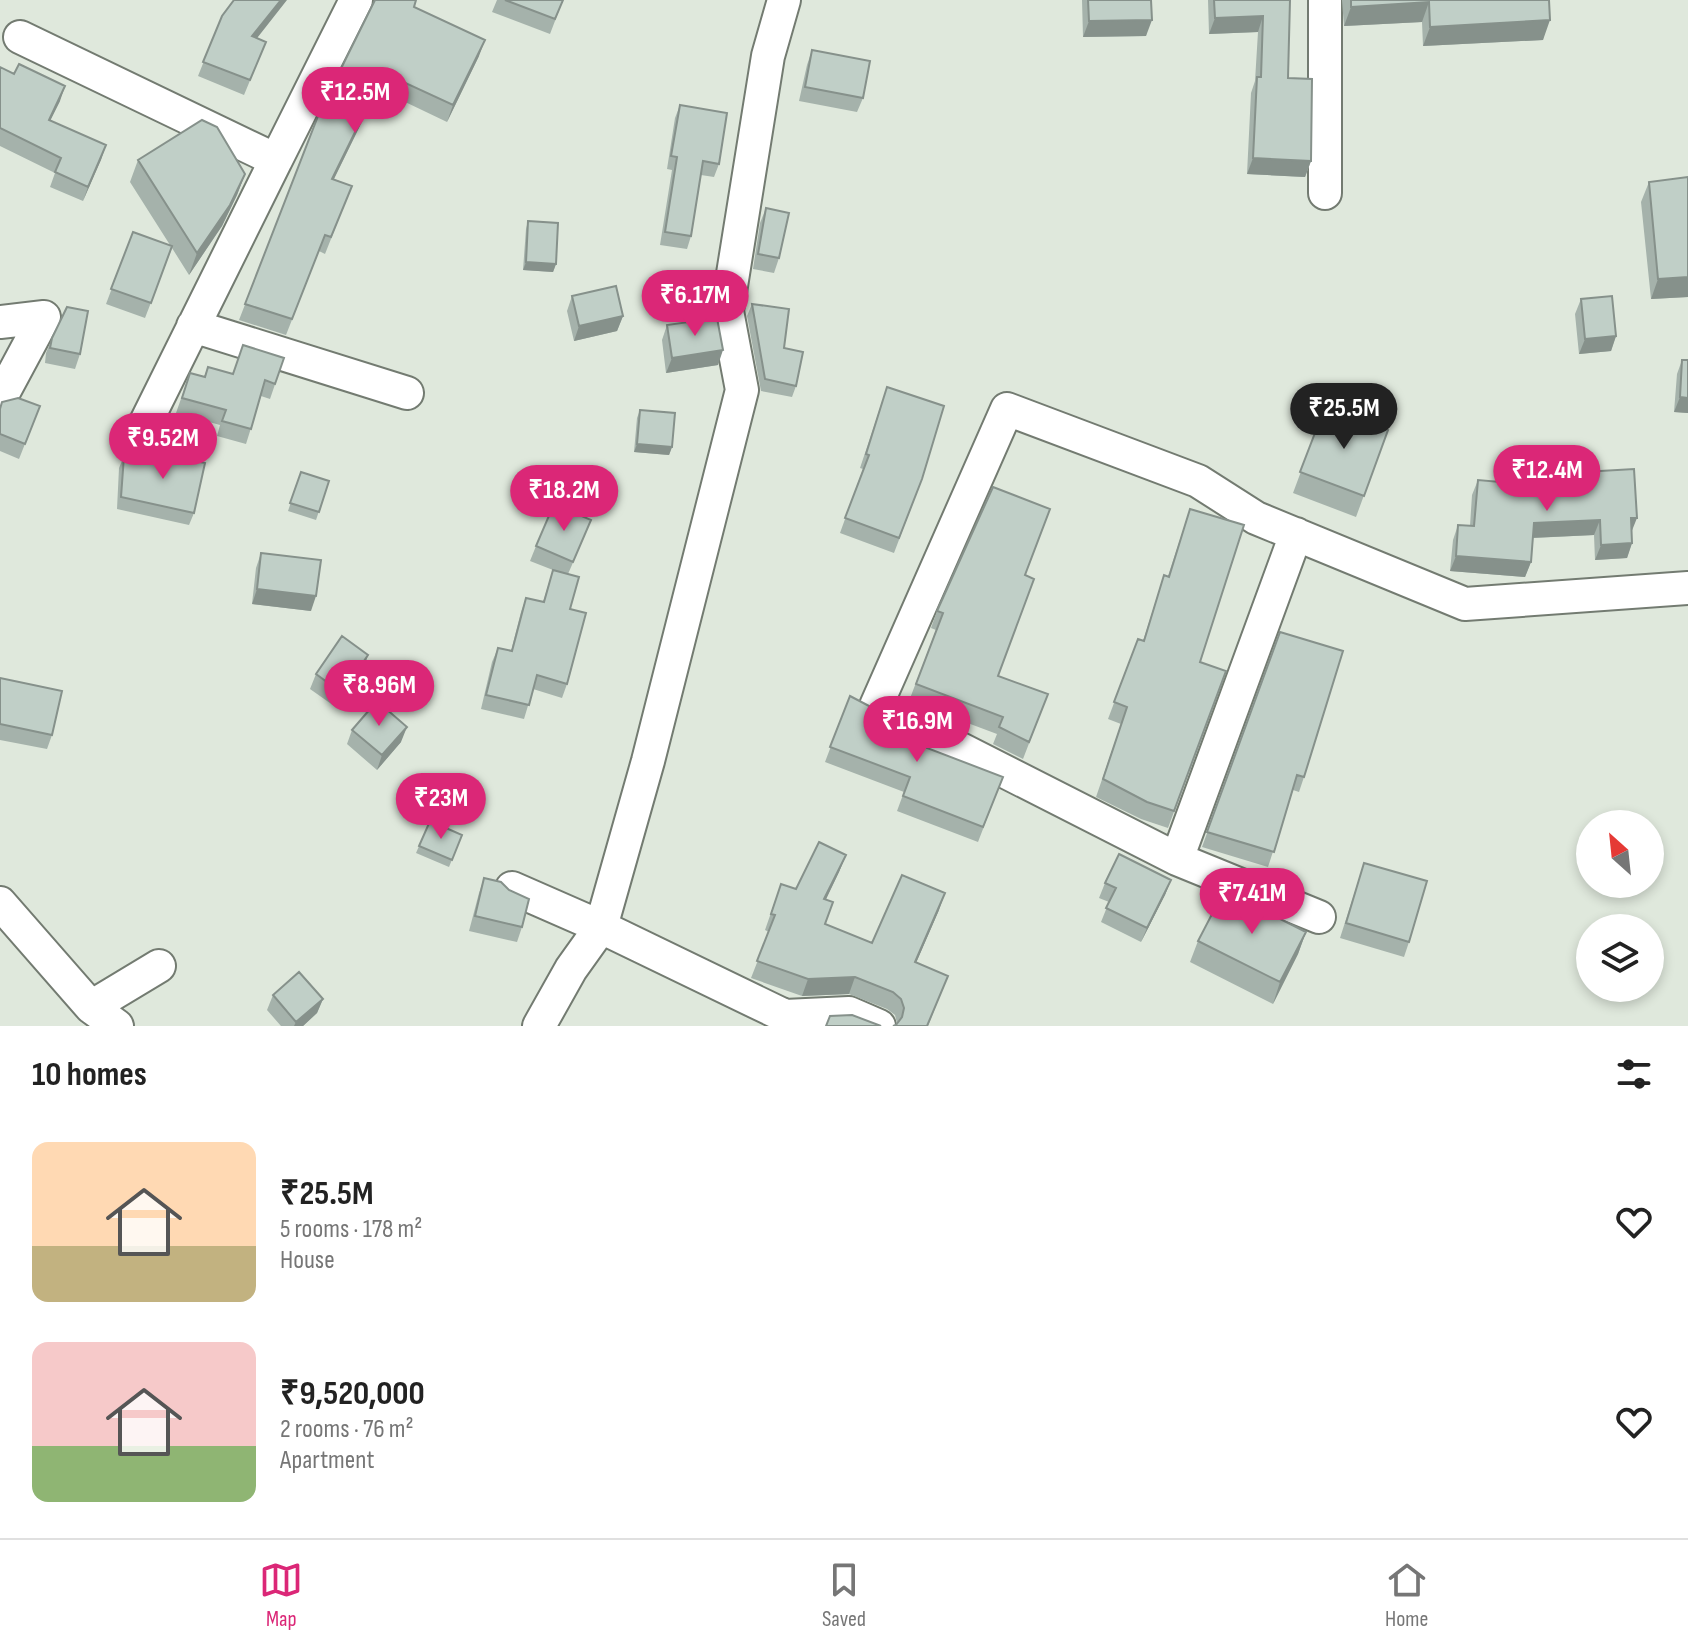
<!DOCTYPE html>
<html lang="en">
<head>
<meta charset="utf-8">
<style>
	body { margin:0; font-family:"Sofia Sans Condensed",sans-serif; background:#f2f2f2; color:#222; height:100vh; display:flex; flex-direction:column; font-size:30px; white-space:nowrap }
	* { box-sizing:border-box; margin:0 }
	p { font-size:26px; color:#767676 }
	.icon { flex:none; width:44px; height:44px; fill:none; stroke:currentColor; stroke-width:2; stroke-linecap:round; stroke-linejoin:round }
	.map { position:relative; height:1026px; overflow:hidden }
	.details { display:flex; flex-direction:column; background:#fff; flex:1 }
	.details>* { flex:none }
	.needle { width:52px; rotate:333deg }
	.fabs { position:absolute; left:1576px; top:810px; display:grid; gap:16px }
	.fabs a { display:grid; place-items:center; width:88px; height:88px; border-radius:50%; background:#fff; box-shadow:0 4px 12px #0003; font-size:40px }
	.price { position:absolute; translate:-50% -68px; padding:0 18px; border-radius:28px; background:#db2777; color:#fff; font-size:26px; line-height:52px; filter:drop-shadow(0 2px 4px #0008) }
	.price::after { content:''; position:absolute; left:50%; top:48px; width:24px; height:18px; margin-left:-12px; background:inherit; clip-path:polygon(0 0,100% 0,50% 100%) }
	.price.on { background:#222; color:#fff }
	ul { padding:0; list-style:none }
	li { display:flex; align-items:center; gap:24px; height:200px; padding:0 32px }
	li span { display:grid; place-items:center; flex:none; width:224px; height:160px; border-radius:16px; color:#555 }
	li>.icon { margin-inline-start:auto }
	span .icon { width:96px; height:96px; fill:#fffc; stroke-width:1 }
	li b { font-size:34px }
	h2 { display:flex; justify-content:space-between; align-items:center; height:96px; padding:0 32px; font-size:34px }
	.tab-bar { display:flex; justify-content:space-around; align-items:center; height:112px; border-top:2px solid #e0e0e0; background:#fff; font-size:22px; color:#767676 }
	.tab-bar a { display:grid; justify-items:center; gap:4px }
	.tab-bar .on { color:#db2777 }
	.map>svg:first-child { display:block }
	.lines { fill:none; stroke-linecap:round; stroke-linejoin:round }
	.street-casing { stroke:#737b71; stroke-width:36 }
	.street { stroke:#fff; stroke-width:32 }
	.wall { fill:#a5b2ab }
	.shaded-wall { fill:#86918b }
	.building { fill:#c0cfc7; stroke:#86918b; stroke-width:2 }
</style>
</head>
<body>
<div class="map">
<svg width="1688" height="1026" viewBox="0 0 1688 1026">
	<rect width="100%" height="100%" fill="#dfe8dc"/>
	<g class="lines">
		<defs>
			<path id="street" d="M784 0 768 56 727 311 742 390 648 761 601 927 785 1016 849 1013 879 1026
				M1325 0V193
				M20 37 276 160 356 0
				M0 322 44 317 0 399
				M193 326 407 393
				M145 424 276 160
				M1177 859 1296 534
				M512 888 601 927 571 969 539 1026
				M0 903 91 1007 117 1026
				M1319 917 1177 859 876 706 1007 409 1198 481 1256 518 1465 604 1688 588
				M91 1007 159 966"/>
		</defs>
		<use href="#street" class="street-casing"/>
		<use href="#street" class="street"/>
	</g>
	<path class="wall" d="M497 0H563L550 34 492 12Z
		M1082 0H1151L1146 36 1083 37Z
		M1208 0H1290L1288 78 1311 161 1305 177 1247 174 1251 93 1255 81 1258 32 1209 34Z
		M1342 0H1549L1543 40 1423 46 1422 22 1344 26Z
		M414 7 479 56 447 122 378 89 334 179 352 186 325 254 319 251 286 335 239 320 320 111Z
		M222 16 257 38 266 42 244 95 198 76Z
		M812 50 863 98 857 112 799 101 807 65Z
		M0 67 60 101 50 121 106 145 83 201 50 187 55 173 0 146Z
		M680 105 719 164 714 177 701 175 691 236 687 249 660 245 672 170 667 169 675 118Z
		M138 160 245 174 237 195 222 226 189 275 172 248 145 318 106 304 133 232 170 245 130 182Z
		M1649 182 1688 297 1651 299 1641 202Z
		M766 208 779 258 774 273 753 269 760 223Z
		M528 221 556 264 553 272 523 270 526 229Z
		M572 296 623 316 617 331 574 341 567 311Z
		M1581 299 1616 336 1611 351 1579 354 1575 314Z
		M752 304 784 348 796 386 792 397 761 391 747 316Z
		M667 325 718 365 666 373 662 340Z
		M52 338 80 354 75 369 45 363 46 353Z
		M284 358 270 399 261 396 246 444 217 436 220 425 176 413 190 373 204 377 208 367 233 374Z
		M1682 360 1688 413 1674 412 1677 374Z
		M887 387 922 479 894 553 840 533 863 469 860 468Z
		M40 406 19 459 0 451V409Z
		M1325 407 1388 430 1356 517 1293 493Z
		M640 410 672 447 669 455 634 452 637 418Z
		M124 456 194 513 189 525 117 509 119 468Z
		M301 472 329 481 316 520 288 511Z
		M1566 473 1632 531V543L1627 558 1595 560 1594 535 1533 538 1531 562 1525 577 1450 571 1453 540 1458 525 1470 526 1472 495 1478 480 1560 487Z
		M1190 509 1200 662 1226 671 1168 828 1141 819 1096 797 1121 724 1108 719 1138 639 1143 641 1164 575 1168 576Z
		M585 535 568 574 570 609 567 684 562 698 533 689 524 719 481 709 492 662 498 648 511 651 521 612 526 598 543 602 553 570 530 561 536 546Z
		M261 553 311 611 252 604 256 568Z
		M1025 576 998 676 1048 694 1023 759 993 744 997 734 909 701 936 630 931 628 937 611Z
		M1280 632 1304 777 1299 792 1293 790 1268 867 1202 847Z
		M368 655 363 669 337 708 310 689 316 674Z
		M0 678 52 735 47 749 0 740Z
		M850 696 906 740 1003 777 978 842 897 811 904 792 825 762Z
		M352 730 401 742 377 770 347 744Z
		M430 821 462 835 449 867 416 853Z
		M846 855 839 872 826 899 825 924 872 943 939 910 916 963 948 976 928 1026H893L897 1023 895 1015 887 1009 849 994 802 996 751 978 769 932 765 930 781 884 796 889Z
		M1364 863 1409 942 1404 957 1340 938Z
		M484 878 522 927 517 942 469 931 479 893Z
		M1171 880 1165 895 1141 942 1101 922 1109 902 1099 898 1105 883Z
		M1306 932 1298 954 1273 1004 1190 962 1198 941Z
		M273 995 323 999 317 1013 303 1026H281L267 1010Z"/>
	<path class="shaded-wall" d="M281 0H287L247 51 252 36Z
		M1429 2 1422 22 1344 26 1351 7Z
		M1263 16 1258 32 1209 34 1215 18Z
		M1152 20 1146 36 1083 37 1089 21Z
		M1550 20 1543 40 1423 46 1430 27Z
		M485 40 479 56 447 122 453 105Z
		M384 73 378 89 326 195 332 179Z
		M65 86 60 101 43 135 49 120Z
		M106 145 101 160 83 201 88 187Z
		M1253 158 1311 161 1305 177 1247 174Z
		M245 174 237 195 222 226 189 275 197 253Z
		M526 262 556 264 553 272 523 270Z
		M1688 277V297L1651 299 1658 279Z
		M623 316 617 331 574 341 579 326Z
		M1616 336 1611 351 1579 354 1585 339Z
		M723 350 718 365 666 373 672 358Z
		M1680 397 1688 398V413L1674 412Z
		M637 444 672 447 669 455 634 452Z
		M1631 518H1637L1631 533Z
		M1600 520 1594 535 1529 538 1534 523Z
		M1632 543 1627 558 1595 560 1601 545Z
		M1456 556 1531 562 1525 577 1450 571Z
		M257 589 316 596 311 611 252 604Z
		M368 655 363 669 337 708 342 693Z
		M407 727 401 742 377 770 382 755Z
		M846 855 839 872 818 916 824 899Z
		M1171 880 1165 895 1141 942 1147 928Z
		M945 893 939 910 909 979 915 962Z
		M1306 932 1298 954 1273 1004 1280 982Z
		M855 977 849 994 802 996 808 979Z
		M323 999 317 1013 303 1026H294L296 1022Z"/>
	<path class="building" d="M234 0H281L252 36 266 42 250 80 203 62 222 16Z
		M375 0H416L414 7 485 40 453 105 384 73 332 179 352 186 331 237 325 235 292 319 245 304 320 111Z
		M505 0H563L555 19Z
		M1088 0H1151L1152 20 1089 21Z
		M1214 0H1290L1288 78 1312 79 1311 161 1253 158 1257 77H1261L1263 16 1215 18Z
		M1351 0H1549L1550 20 1430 27 1429 2 1351 7Z
		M812 50 870 61 863 98 805 87Z
		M19 64 65 86 49 120 106 145 88 187 55 172 61 158 0 128V67L14 74Z
		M680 105 727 113 719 164 703 161 691 236 665 232 677 157 671 156Z
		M202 120 217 127 245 174 230 205 197 253 138 160Z
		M1688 177V277L1658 279 1649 182Z
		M766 208 789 213 779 258 758 254Z
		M528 221 558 223 556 264 526 262Z
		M133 232 172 246 151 303 111 289Z
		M616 286 623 316 579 326 572 296Z
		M1612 296 1616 336 1585 339 1581 299Z
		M752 304 789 309 784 348 803 352 796 386 765 379Z
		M67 307 88 311 80 354 50 348 52 338Z
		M717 318 723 350 672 358 667 325Z
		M243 345 284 358 275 384 265 380 251 429 222 421 226 410 182 398 190 373 205 377 208 367 233 374Z
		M1682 360H1688V398L1680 397Z
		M887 387 944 406 922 479 899 538 845 518 869 455 866 454Z
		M18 398 40 406 25 444 0 434V409L2 402Z
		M1325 407 1388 430 1364 496 1300 472Z
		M640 410 675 413 672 447 637 444Z
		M124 456 180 458 205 463 194 513 121 497Z
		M1634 469 1637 518H1631L1632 543 1601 545 1600 520 1534 523 1531 562 1456 556 1458 525 1474 526 1478 480 1566 488V473Z
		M301 472 329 481 319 512 290 503Z
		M993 487 1050 509 1025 575 1034 579 998 676 1048 694 1029 742 999 727 1003 717 916 684 943 613 937 611Z
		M554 504 591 520 573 562 536 546Z
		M1190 509 1244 525 1200 662 1226 671 1174 811 1147 802 1103 779 1127 707 1114 702 1138 639 1144 641 1164 575 1169 577Z
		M261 553 321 560 316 596 257 589Z
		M553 570 579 577 570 609 586 613 567 684 537 675 529 705 486 695 498 648 512 651 526 598 544 602Z
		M1280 632 1343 651 1304 777 1297 775 1274 852 1207 832Z
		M342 636 368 655 342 693 316 674Z
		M0 678 62 691 52 735 0 724Z
		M850 696 911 728 906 740 1003 777 983 827 903 796 910 777 830 747Z
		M377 701 407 727 382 755 352 730Z
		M430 821 462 835 452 860 419 846Z
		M819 842 846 855 824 899 833 902 825 924 872 943 902 875 945 893 915 962 948 976 927 1026H893L896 1025 902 1017 904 1008 901 999 893 992 855 977 808 979 757 961 775 915 771 914 781 884 796 889Z
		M1119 854 1171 880 1147 928 1106 908 1116 888 1105 883Z
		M1364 863 1427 881 1409 942 1346 923Z
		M484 878 501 882 509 890 529 899 522 927 475 916Z
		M1224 891 1306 932 1280 982 1198 941Z
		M299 972 323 999 296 1022 273 995Z
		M852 1015 881 1026H826L830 1016Z"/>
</svg>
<div class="fabs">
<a><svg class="needle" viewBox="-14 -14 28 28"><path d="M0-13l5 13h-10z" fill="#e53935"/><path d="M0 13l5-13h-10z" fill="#767676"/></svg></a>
<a><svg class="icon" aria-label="layers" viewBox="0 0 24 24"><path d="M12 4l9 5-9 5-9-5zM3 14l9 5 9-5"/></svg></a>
</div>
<b class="price" style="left:355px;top:135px">₹12.5M</b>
<b class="price" style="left:695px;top:338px">₹6.17M</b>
<b class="price on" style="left:1344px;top:451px">₹25.5M</b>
<b class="price" style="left:163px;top:481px">₹9.52M</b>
<b class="price" style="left:1547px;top:513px">₹12.4M</b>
<b class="price" style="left:564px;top:533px">₹18.2M</b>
<b class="price" style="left:379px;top:728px">₹8.96M</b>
<b class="price" style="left:917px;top:764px">₹16.9M</b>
<b class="price" style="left:441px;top:841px">₹23M</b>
<b class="price" style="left:1252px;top:936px">₹7.41M</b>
</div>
<section class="details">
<h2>10 homes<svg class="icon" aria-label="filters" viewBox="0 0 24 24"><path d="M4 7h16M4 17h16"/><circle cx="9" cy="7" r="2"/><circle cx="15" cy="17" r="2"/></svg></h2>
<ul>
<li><span style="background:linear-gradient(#ffd9b3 65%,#c2b280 0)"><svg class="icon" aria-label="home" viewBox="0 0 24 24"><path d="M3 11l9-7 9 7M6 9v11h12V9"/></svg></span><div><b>₹25.5M</b><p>5 rooms · 178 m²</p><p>House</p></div><svg class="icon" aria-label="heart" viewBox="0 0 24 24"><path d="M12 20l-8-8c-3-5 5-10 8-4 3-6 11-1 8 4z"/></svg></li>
<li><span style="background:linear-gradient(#f6c9c9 65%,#8fb573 0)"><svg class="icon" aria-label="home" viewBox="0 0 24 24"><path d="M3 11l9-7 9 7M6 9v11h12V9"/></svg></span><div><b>₹9,520,000</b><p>2 rooms · 76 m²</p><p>Apartment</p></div><svg class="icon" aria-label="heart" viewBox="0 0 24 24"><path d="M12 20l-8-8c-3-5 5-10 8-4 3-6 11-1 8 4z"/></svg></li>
</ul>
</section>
<nav class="tab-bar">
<a class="on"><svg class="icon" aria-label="map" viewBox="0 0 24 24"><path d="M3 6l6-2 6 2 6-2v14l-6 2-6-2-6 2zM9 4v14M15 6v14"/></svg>Map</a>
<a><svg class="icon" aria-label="saved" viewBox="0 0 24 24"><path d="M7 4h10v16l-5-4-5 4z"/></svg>Saved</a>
<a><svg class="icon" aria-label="home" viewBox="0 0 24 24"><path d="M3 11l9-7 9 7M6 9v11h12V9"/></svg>Home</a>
</nav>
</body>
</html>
